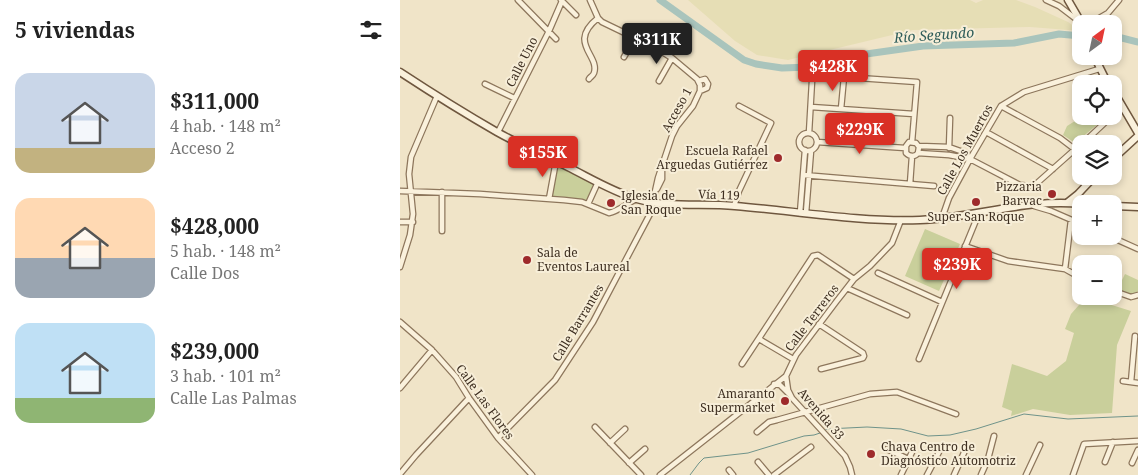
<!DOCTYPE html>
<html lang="es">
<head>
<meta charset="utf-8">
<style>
	body { margin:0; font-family:"Noto Serif",serif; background:#f2f2f2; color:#222; height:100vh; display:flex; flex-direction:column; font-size:19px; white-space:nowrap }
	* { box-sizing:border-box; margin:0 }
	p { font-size:16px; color:#767676 }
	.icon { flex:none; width:28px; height:28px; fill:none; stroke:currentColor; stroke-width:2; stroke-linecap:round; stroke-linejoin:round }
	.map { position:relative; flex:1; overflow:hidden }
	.panel { display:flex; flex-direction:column; background:#fff; width:400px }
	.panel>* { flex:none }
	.needle { width:32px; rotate:33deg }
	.tools { position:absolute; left:672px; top:15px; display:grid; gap:10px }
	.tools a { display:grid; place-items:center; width:50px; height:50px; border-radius:10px; background:#fff; box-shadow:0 2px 8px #0003; font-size:25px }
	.price { position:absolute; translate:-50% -42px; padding:0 11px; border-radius:5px; background:#d93025; color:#fff; font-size:16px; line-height:32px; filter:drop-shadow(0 1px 2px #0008) }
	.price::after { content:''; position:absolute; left:50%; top:30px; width:15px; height:11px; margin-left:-8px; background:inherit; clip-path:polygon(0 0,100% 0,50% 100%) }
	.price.current { background:#222; color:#fff }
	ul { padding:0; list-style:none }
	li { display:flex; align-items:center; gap:15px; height:125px; padding:0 15px }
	li span { display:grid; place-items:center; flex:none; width:140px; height:100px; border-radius:15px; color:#555 }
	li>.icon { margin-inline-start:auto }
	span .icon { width:60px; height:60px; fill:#fffc; stroke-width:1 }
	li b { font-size:21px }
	h2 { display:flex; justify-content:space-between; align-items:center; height:60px; padding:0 15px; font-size:21px }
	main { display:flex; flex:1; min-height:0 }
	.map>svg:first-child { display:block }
	.farmland { fill:#e6deb5 }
	.green { fill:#c9cf9b }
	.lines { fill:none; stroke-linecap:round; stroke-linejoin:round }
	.stream { stroke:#6f938a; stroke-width:1 }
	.river { stroke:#a9c4bc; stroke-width:7 }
	.minor-casing { stroke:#8d765c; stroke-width:7 }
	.secondary-casing { stroke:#6f573f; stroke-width:9 }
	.minor { stroke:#faf1dc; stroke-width:4.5 }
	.secondary { stroke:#faf1dc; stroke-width:6 }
	.poi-dot { fill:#9e2a2b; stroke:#f7eed8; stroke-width:2 }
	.labels { text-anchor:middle; stroke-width:4; stroke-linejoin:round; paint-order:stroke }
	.street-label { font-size:12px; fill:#3d2e20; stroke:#f7eed8 }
	.poi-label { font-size:12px; fill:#3d2e20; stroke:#f7eed8; text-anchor:end }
	.water-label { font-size:14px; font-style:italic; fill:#2f5d5a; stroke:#f7eed8 }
</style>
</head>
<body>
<main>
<section class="panel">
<h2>5 viviendas<svg class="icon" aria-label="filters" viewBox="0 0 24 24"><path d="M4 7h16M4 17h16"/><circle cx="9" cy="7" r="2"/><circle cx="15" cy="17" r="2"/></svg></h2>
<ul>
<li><span style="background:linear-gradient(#c9d6e8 75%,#c2b280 0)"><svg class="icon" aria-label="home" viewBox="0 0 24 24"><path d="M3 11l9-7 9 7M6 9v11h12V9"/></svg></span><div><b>$311,000</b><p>4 hab. · 148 m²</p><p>Acceso 2</p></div></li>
<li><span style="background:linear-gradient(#ffd9b3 60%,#9aa5b1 0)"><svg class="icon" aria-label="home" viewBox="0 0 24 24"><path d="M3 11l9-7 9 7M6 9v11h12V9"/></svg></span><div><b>$428,000</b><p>5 hab. · 148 m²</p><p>Calle Dos</p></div></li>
<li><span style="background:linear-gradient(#bfe0f5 75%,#8fb573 0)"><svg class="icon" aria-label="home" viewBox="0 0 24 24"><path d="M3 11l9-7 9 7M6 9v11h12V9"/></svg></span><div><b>$239,000</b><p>3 hab. · 101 m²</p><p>Calle Las Palmas</p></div></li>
</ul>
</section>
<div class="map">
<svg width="738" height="475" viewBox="0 0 738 475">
	<rect width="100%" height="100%" fill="#f0e4c8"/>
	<path class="farmland" d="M288 0H570L576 3 583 0H616L635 7 668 22 681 31 630 27 513 30 388 60 357 55 335 41Z"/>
	<path class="green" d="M683 116H692L698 124 675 143 663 135 667 126Z
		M158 165 196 184 188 201 152 196Z
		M525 229 560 244 539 291 505 276Z
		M725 274 738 280V291L733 295 717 290Z
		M686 297 731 311 717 345 712 413 670 415 633 409 611 416 612 411 602 407 612 364 647 376 666 361 674 333 665 329 671 314Z"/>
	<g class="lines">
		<path class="stream" d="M424 431 427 429 467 427 501 429 528 436 550 435 576 429 624 414 668 419 738 416
			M290 475 299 463 304 458 348 453 404 436 414 435 420 433"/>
		<path class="river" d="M260 0 344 60 356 64 382 68 410 67 452 56 523 46 614 43 659 34 681 36
			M714 36 738 42"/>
		<defs>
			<path id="minor" d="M118 0 156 39
				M161 0 176 15
				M646 0 659 6 680 22
				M689 24 708 13 719 0
				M224 57 235 37
				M189 79C190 77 193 76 194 73 200 55 167 43 198 18
				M259 81 272 58
				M298 81 305 79 308 84 307 88 300 91
				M85 84 114 98
				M601 106 660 138 681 154
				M411 107 514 114
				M441 109 444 77 517 82 512 142
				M714 115 723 107
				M98 132 149 31 162 1
				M586 132 653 169
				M409 133 412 81
				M399 142a9 9 0 1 1 18 0a9 9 0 1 1-18 0Z
				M417 142 505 148
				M682 144 712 116
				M519 146 549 147 566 153 570 159
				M549 148 550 118
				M518 153 519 147 516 143 509 142 506 146V153C510 157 515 157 518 153L549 155 570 159 620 185 631 186 636 184 681 144
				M403 175 534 186
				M510 184 512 156
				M257 189 262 179V168
				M0 191 80 194 164 200 182 202 209 213C219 211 227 203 237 199
				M42 192V231
				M149 199 156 161
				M188 204 198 182
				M334 206 339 191 371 123 339 106
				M634 206 651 211 681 224
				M400 213 405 150
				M406 213 411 151
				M542 218 549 198 570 159 601 106 624 92 699 69
				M0 222H13
				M709 236 738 249
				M565 246 608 261 665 269 681 278
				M0 267 10 235 13 214 9 174 11 157 37 96
				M665 269 671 220
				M478 273 542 302
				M447 288 507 315
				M714 291 731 297 738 295
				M0 322 32 350 56 377 69 398 98 438 132 475
				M419 324 463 353 464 356 463 358 421 369
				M359 339 393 359
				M519 359 579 213
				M342 364 413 256 418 255 454 279
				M386 376 388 390 392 398 445 456 450 467 452 475
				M723 381 738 383
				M731 382 735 336
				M374 384 380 385 389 394
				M0 388 32 350
				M195 427 241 475
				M357 432 369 422 377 420 470 394 497 392 556 414
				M98 438 155 380 193 322 250 214 258 178 272 136 277 126 293 106 300 91V85L297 79 272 58 256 48 202 22 198 18 190 0
				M210 443 225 429
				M487 449 508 459
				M358 462 369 475
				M705 462 713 442
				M229 463 245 449
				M732 463 738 450
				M329 470 333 475
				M0 474 16 455 69 398
				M260 475 386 376 396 355 436 302 454 279 470 266 492 243 501 220
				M374 475 411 447
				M501 475 513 450
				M527 475 539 452
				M554 475 567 446
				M581 475 588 459 594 436
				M626 475 640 445
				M673 475 684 444 738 441"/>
			<path id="secondary" d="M668 0 682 24
				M694 56 708 84
				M0 72C32 93 64 113 97 132 120 145 144 155 168 167 190 178 213 192 237 199 268 208 302 203 335 206 396 211 458 222 520 220 573 218 629 198 681 204
				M714 92 738 133
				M714 158 738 136
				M668 202 678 194 695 176
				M714 206 738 207"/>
		</defs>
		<use href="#minor" class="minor-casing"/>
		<use href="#secondary" class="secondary-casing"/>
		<use href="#minor" class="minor"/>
		<use href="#secondary" class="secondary"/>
	</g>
	<g class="poi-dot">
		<circle cx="378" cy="158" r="5"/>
		<circle cx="652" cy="194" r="5"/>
		<circle cx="576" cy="202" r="5"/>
		<circle cx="211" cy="203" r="5"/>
		<circle cx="127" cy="260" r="5"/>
		<circle cx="385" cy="401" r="5"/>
		<circle cx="471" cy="454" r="5"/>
	</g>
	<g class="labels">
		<g class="street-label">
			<text transform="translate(122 62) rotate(-63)" y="4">Calle Uno</text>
			<text transform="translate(277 110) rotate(-61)" y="4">Acceso 1</text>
			<text transform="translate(565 150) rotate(-61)" y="4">Calle Los Muertos</text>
			<text transform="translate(319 195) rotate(2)" y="4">Vía 119</text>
			<text transform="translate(412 318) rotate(-53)" y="4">Calle Terreros</text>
			<text transform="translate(178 323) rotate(-59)" y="4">Calle Barrantes</text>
			<text transform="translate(85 402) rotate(54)" y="4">Calle Las Flores</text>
			<text transform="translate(421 414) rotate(49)" y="4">Avenida 33</text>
		</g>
		<g class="poi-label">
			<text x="368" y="155">Escuela Rafael<tspan x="368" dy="14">Arguedas Gutiérrez</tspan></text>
			<text x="642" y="191">Pizzaria<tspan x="642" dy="14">Barvac</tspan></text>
			<text x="221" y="200" text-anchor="start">Iglesia de<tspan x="221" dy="14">San Roque</tspan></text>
			<text x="576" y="221" text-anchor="middle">Super San Roque</text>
			<text x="137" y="257" text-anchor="start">Sala de<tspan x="137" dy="14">Eventos Laureal</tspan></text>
			<text x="375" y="398">Amaranto<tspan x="375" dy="14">Supermarket</tspan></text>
			<text x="481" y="451" text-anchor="start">Chava Centro de<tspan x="481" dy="14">Diagnóstico Automotriz</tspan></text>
		</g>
		<g class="water-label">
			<text transform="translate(534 35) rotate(-4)" y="5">Río Segundo</text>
		</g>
	</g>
</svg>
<div class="tools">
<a><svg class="needle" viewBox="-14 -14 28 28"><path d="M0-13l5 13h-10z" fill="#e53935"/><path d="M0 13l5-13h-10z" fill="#767676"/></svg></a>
<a><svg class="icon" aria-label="locate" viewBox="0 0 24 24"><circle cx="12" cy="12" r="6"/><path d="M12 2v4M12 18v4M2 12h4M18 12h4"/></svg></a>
<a><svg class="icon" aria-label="layers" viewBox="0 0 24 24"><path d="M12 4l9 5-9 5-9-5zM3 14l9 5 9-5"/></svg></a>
<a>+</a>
<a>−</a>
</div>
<b class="price current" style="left:257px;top:65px">$311K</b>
<b class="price" style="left:433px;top:92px">$428K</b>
<b class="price" style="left:460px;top:155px">$229K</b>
<b class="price" style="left:143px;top:178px">$155K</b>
<b class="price" style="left:557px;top:290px">$239K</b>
</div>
</main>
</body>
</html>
